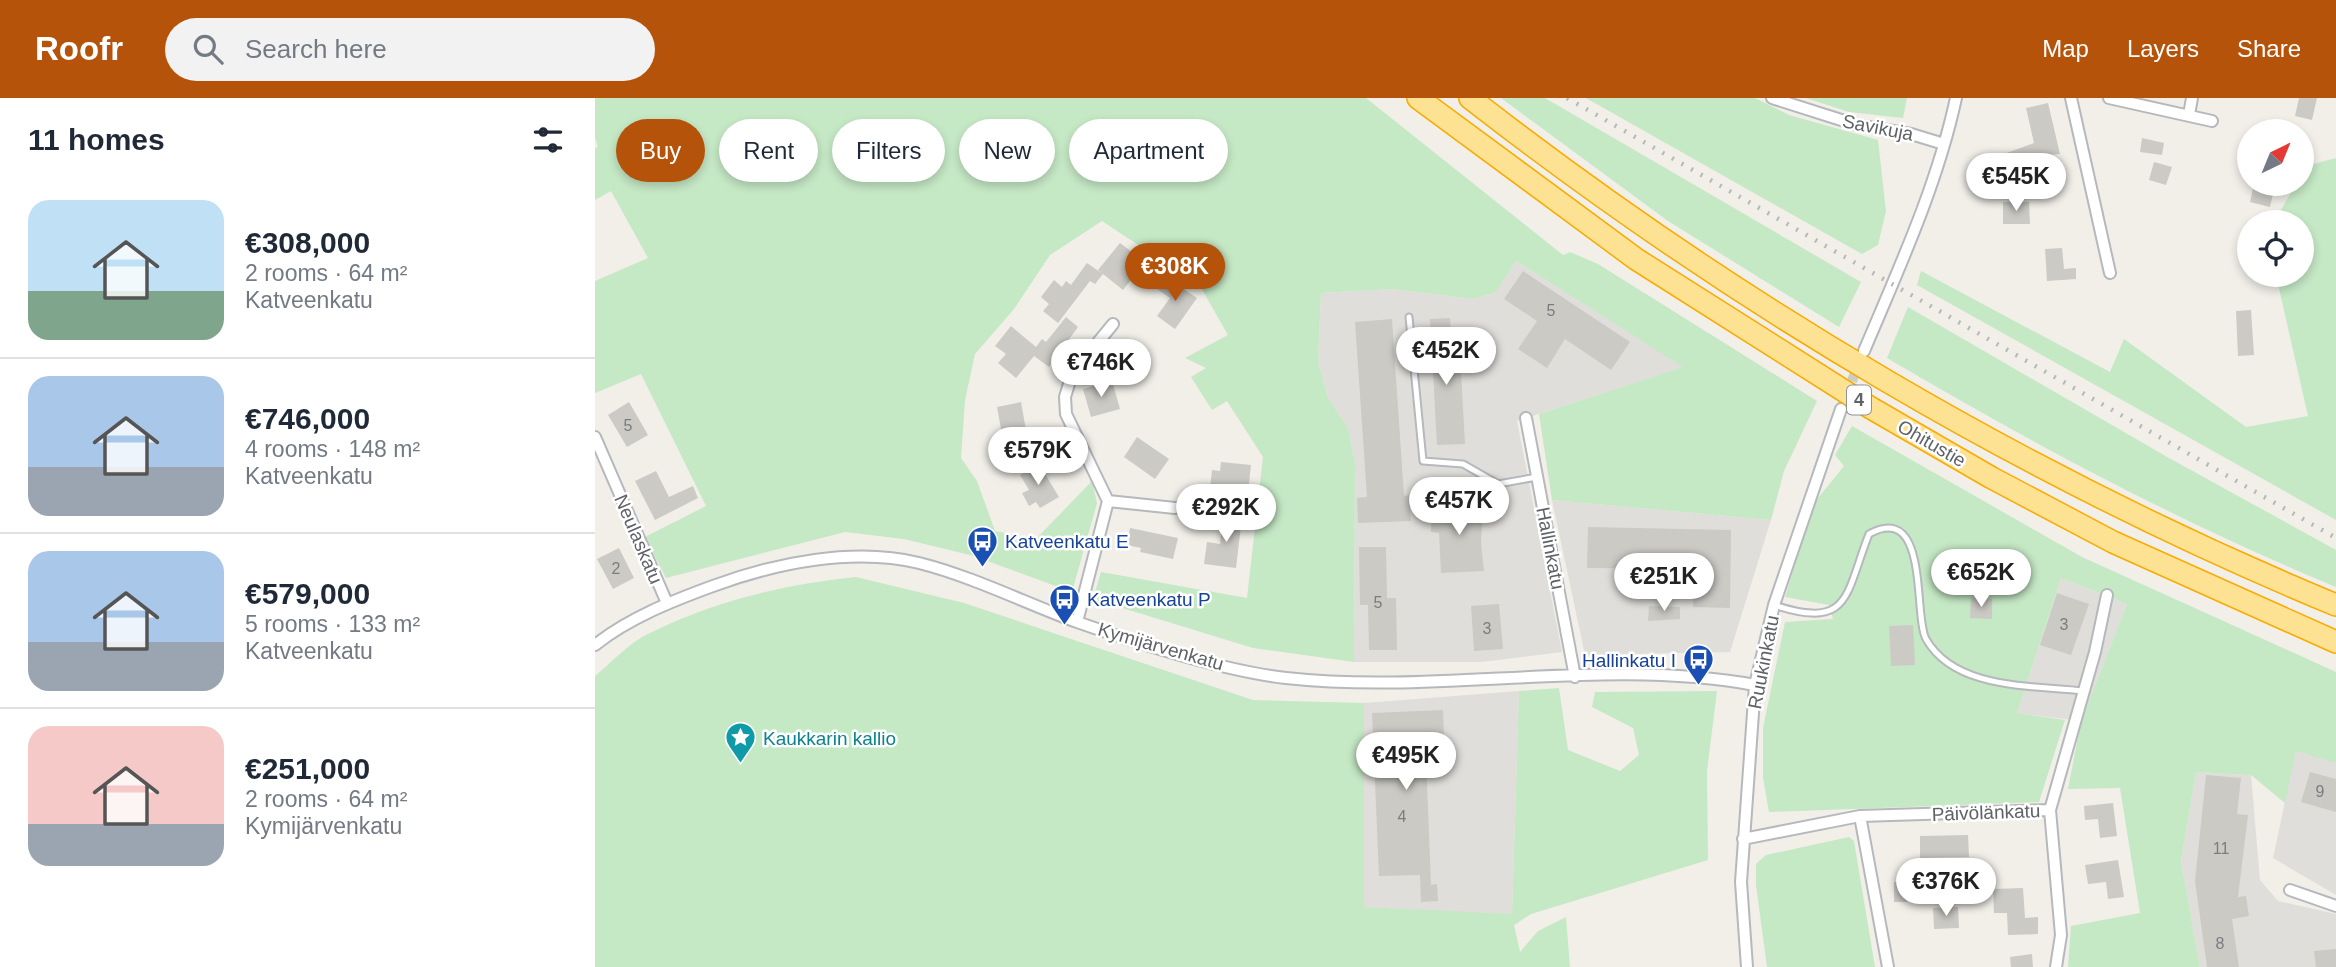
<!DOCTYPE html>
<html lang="en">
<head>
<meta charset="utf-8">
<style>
	body { margin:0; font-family:Arial,sans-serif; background:#f2f2f3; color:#1f2937; height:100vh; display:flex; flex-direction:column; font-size:26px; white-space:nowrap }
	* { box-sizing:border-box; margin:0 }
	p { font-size:23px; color:#747a83 }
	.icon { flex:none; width:38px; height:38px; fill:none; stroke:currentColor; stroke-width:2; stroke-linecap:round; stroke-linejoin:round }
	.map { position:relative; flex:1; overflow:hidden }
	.drawer { display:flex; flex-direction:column; background:#fff; width:595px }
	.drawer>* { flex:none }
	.guide { position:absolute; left:21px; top:21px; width:665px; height:63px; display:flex; gap:14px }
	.needle { width:46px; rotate:43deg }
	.tools { position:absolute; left:1642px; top:21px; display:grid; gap:14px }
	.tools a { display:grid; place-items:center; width:77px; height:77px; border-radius:50%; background:#fff; box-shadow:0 4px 10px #0003; font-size:35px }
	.price { position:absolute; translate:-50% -60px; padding:0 16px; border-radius:24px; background:#fff; color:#222; font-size:23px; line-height:46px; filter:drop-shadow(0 2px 4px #0008) }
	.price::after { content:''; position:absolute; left:50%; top:42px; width:21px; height:16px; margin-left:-10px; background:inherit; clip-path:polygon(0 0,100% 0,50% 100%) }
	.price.on { background:#b45309; color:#fff }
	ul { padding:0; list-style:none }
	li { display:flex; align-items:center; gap:21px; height:175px; padding:0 28px }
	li+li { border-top:2px solid #e0e1e3 }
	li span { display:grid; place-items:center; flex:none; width:196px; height:140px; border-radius:21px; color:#555 }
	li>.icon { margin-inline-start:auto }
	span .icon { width:84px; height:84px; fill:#fffc; stroke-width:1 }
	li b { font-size:30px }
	h2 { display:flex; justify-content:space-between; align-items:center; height:84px; padding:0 28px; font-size:30px }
	.pill { padding:0 24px; border-radius:32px; background:#fff; box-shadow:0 4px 10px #0003; font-size:24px; line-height:63px }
	.pill.on { background:#b45309; color:#fff }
	header { display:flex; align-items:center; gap:42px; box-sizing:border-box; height:98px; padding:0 35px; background:#b45309; color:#fff }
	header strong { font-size:33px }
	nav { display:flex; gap:38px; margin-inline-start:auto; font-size:24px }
	.search { width:490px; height:63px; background:#f2f2f3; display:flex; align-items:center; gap:18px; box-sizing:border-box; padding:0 24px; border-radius:38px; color:#747a83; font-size:26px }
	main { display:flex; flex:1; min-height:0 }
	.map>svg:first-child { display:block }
	.industrial { fill:#e0deda }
	.green { fill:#c5e8c5 }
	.building { fill:#cccac5 }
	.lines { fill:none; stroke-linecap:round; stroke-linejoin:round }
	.street-tunnel { stroke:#ccccc8; stroke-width:10; stroke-dasharray:10 5; stroke-linecap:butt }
	.lane-casing { stroke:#b5b8bc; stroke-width:9 }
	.street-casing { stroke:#b5b8bc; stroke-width:14 }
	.highway-casing { stroke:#f9ab00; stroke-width:24 }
	.lane { stroke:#fff; stroke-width:5 }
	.street { stroke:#fff; stroke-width:10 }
	.highway { stroke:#fde293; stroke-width:21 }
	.rail { stroke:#b6b7b8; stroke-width:4.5; stroke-dasharray:2 9; stroke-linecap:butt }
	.labels { text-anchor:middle; stroke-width:5; stroke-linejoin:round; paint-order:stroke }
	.number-label { font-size:16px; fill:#7a7d7f }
	.shield { fill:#fff; stroke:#8f9295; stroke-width:2 }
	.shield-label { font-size:18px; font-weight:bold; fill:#5f6368 }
	.street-label { font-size:19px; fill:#5f6368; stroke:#fff }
	.transit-label { font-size:19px; fill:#164399; stroke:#fff; text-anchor:start }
	.culture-label { font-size:19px; fill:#0d838f; stroke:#fff; text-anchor:start }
</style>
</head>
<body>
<header>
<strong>Roofr</strong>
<div class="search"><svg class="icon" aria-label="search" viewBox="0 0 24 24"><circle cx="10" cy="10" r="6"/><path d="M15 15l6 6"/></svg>Search here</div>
<nav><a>Map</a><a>Layers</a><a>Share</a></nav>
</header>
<main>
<section class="drawer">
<h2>11 homes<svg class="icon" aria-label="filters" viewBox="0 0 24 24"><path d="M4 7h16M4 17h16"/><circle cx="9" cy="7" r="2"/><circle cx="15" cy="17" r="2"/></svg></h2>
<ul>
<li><span style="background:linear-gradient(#bfe0f5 65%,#7fa58c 0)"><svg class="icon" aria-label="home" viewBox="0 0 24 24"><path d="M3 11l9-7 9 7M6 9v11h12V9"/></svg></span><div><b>€308,000</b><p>2 rooms · 64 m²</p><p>Katveenkatu</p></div></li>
<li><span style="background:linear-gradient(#a9c7e8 65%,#9aa5b1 0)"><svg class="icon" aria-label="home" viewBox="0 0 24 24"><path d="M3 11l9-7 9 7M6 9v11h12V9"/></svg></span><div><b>€746,000</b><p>4 rooms · 148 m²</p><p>Katveenkatu</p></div></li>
<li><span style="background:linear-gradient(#a9c7e8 65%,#9aa5b1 0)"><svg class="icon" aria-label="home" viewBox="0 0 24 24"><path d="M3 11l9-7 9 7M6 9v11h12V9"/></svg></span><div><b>€579,000</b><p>5 rooms · 133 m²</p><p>Katveenkatu</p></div></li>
<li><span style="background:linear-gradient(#f6c9c9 70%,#9aa5b1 0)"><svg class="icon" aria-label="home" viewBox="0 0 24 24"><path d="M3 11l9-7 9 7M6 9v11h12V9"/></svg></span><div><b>€251,000</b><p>2 rooms · 64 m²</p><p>Kymijärvenkatu</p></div></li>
</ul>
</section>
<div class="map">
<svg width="1741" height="869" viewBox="0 0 1741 869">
	<rect width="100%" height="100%" fill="#f1efe8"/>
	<path class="industrial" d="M921 163 1089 269 922 323 967 554 887 564H759L760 365 753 330 733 300 723 263 726 195 797 191 879 201 901 194Z
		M957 402 1176 422 1135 554 990 557Z
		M1466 480 1532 506 1486 623 1422 615Z
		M924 593 917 817 768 809 769 605Z
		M1701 652 1741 665V797L1678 760Z
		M1601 674 1656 677 1665 782 1683 803 1741 816V869H1605L1586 763Z"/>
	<path class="green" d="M0 0H771L968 157 975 154 1003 166 1222 303 1189 373 1176 422 957 402 944 316 1088 269 921 163 901 194 879 201 797 191 726 195 723 263 733 300 753 330 760 365 759 564 658 550 498 501 506 474 652 500 668 359 632 303 617 312 596 279 611 270 590 260 633 237 605 188 507 123 455 157 419 211 380 256 370 302 366 360 382 383 400 433 441 441 497 383 502 405 477 494 379 458 309 441 250 434 71 480 50 439 111 408 46 276 0 295V183L53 160 16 93 0 102V50L3 49 0 40Z
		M906 0H950L1266 184 1244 229 1073 123Z
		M991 0H1160L1194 17 1283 42 1291 113 1283 147 1267 156Z
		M1211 0H1312L1308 20 1254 14Z
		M1741 60V422L1322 187 1326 173 1515 274 1529 241 1651 329 1713 318 1681 177H1706V124H1679L1701 86H1706L1711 68Z
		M1313 209 1574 360 1741 452V489C1586 425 1436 345 1292 260Z
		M1257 328 1487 459 1741 574V665L1701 653 1690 705 1656 677 1601 674 1586 763 1605 869H1473L1476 828 1545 815 1525 690 1473 691 1486 623 1532 506 1466 480 1422 615 1470 622 1444 704 1174 714 1168 680V630L1190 524 1238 521 1234 507 1190 499 1219 405 1249 368 1240 357Z
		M261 479 369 505 658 602 769 605V809L917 816 924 593 964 590 973 652 1025 673 1044 657 1038 630 997 609 1000 594 1122 593 1112 673 1113 762 936 816 919 827 925 854 943 833 971 819 975 869H0V578C17 564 35 544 55 535 120 503 190 486 261 479Z
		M1254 739 1259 743 1280 869H1172L1161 787V766L1171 757Z"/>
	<path class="building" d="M1704 0H1722L1717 22 1700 18Z
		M1453 5 1465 56 1442 58 1414 69 1409 56 1439 45 1431 10Z
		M1547 40 1569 45 1567 57 1545 54Z
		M1559 64 1577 69 1571 87 1554 82Z
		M1659 86 1680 87 1675 109 1655 104Z
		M1408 104H1434L1435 126H1408Z
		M525 145 550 164 528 192 503 172Z
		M1467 150 1469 171 1481 170V181L1452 183 1450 151Z
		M492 165 508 176 500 186 495 183 463 225 448 213 454 206 446 199 459 182 467 189 471 183 476 187Z
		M928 173 1035 244 1016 272 970 241 952 270 923 251 942 223 909 201Z
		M571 179 602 200 580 231 562 218 575 200 562 191Z
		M1656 212 1659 257 1643 258 1641 213Z
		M471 219 483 229 454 269 439 258 421 280 403 265 411 256 400 248 416 228 441 249 447 241 451 244Z
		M855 220 858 276 866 275 870 346 842 347 835 221Z
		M797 221 809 398 814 397 816 423 763 425 762 400 772 399 760 224Z
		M517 283 525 311 496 319 488 291Z
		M34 304 53 337 32 349 13 317Z
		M426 304 431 332 424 333 427 349 410 353 402 309Z
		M542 339 574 361 560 381 529 359Z
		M626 364 656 367 653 394 615 391 617 372 625 373Z
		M444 366 464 399 445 410 441 404 434 408 427 395 434 392 425 377Z
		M61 373 74 399 98 388 103 400 60 422 40 383Z
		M837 406 888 408 886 446 889 473 846 475 844 435 836 434Z
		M628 417 647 419 641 470 609 466 612 444 625 446Z
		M993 429 1136 432 1135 510 1098 509 1099 471 992 470Z
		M535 430 583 440 578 461 545 454 546 450 532 447Z
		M764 449H791L792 500H801L802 552H774L773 507H765Z
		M24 450 39 480 18 491 2 461Z
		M1462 495 1494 506 1476 557 1445 547Z
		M1376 500 1397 501V521L1375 520Z
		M904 506 908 551 879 553 876 508Z
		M1054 508 1085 509V521L1053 523Z
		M1318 527 1320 567 1296 568 1294 528Z
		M848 612 850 660 831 661 836 787 842 786 843 803 826 804 825 777 784 778 777 615Z
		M1715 674 1741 681V714L1706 704Z
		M1611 677 1646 680 1642 716 1653 717 1643 799 1651 798 1654 818 1637 821 1644 869H1612L1600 783Z
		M1518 705 1522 738 1505 740 1503 721 1490 722 1489 708Z
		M1373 737 1374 759 1325 760V738Z
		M1523 762 1529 799 1513 801 1511 784 1493 786 1490 767Z
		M1299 784H1312V804H1299Z
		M1428 790 1430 820 1443 819V836L1413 837 1412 815H1399L1398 791Z
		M1363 809 1364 830 1339 831 1338 810Z
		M1741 851V869H1721L1719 853Z
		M1437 856 1438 869H1416L1415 859Z"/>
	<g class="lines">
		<path class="street-tunnel" d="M1246 311 1264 265"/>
		<defs>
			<path id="lane" d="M814 219 828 363 868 366 903 386 942 379
				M1179 507C1256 532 1250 497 1274 436 1335 403 1318 517 1331 541 1360 592 1437 587 1488 593"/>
			<path id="street" d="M1177 0 1262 27 1316 36 1349 46
				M1476 0 1515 175
				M1514 0 1617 23
				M1594 17 1597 0
				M1269 253C1304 170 1342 88 1361 0
				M931 320 980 579
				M0 339 72 505
				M513 403 580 410
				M482 524 513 403 471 316 470 299 477 276 518 226
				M0 547C34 520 77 503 118 488 180 465 259 449 324 465 379 479 430 505 482 524 542 545 629 573 691 580 846 597 1005 559 1160 587
				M1455 712 1466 837 1461 869
				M1265 718 1293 869
				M1148 741 1265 718 1455 712 1500 554 1512 497
				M1695 792 1741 808
				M1152 869 1146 784 1160 587 1179 507 1246 311"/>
			<path id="highway" d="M823 0 1041 161 1276 310 1397 380 1518 444 1741 544
				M875 0C1138 205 1432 379 1741 507"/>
		</defs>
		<use href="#lane" class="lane-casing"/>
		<use href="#street" class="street-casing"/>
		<use href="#highway" class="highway-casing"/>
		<use href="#lane" class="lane"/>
		<use href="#street" class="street"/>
		<use href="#highway" class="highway"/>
		<path class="rail" d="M972 0 1741 440"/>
	</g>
	<defs>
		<symbol id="bus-pin" viewBox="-11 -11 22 30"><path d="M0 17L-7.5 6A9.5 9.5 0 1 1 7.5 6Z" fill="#1a4fb4" stroke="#fff"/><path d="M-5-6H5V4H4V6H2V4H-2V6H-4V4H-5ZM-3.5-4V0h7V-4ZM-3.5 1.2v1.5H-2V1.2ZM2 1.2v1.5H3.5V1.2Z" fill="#fff"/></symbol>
		<symbol id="sight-pin" viewBox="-11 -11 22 30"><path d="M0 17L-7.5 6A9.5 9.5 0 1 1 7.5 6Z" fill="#0f9aa8" stroke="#fff"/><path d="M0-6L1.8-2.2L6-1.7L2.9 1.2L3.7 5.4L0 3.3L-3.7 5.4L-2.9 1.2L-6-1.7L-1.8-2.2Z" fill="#fff"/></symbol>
	</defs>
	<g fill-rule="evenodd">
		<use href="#bus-pin" x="370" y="426" width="35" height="47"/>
		<use href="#bus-pin" x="452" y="484" width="35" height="47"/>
		<use href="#bus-pin" x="1086" y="544" width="35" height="47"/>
		<use href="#sight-pin" x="128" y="622" width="35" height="47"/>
	</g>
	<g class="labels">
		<g class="number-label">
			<text x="956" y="218">5</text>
			<text x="33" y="333">5</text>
			<text x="21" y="476">2</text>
			<text x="783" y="510">5</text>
			<text x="1469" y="532">3</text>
			<text x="892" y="536">3</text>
			<text x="1725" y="699">9</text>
			<text x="807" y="724">4</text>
			<text x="1626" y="756">11</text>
			<text x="1625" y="851">8</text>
		</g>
		<rect class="shield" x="1252" y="287.5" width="24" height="29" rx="5"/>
		<g class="shield-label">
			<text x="1264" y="308">4</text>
		</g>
		<g class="street-label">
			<text transform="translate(1283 29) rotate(11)" y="7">Savikuja</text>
			<text transform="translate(1337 345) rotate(30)" y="7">Ohitustie</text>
			<text transform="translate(44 441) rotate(67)" y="7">Neulaskatu</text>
			<text transform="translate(956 450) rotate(79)" y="7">Hallinkatu</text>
			<text transform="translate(566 548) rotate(16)" y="7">Kymijärvenkatu</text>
			<text transform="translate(1168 564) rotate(-79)" y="7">Ruukinkatu</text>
			<text transform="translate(1391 714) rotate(-2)" y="7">Päivölänkatu</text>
		</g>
		<g class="transit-label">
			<text x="410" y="450">Katveenkatu E</text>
			<text x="492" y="508">Katveenkatu P</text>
			<text x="1081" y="569" text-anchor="end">Hallinkatu I</text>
		</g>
		<g class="culture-label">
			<text x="168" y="647">Kaukkarin kallio</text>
		</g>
	</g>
</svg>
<div class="tools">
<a><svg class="needle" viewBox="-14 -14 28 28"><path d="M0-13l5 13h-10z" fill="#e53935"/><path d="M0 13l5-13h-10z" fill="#747a83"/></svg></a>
<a><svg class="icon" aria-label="locate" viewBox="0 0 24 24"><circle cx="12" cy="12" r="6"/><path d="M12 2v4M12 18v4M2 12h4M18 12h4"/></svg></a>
</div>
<b class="price" style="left:1421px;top:115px">€545K</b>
<b class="price on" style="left:580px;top:205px">€308K</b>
<b class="price" style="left:851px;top:289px">€452K</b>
<b class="price" style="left:506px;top:301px">€746K</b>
<b class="price" style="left:443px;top:389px">€579K</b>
<b class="price" style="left:864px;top:439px">€457K</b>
<b class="price" style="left:631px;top:446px">€292K</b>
<b class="price" style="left:1386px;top:511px">€652K</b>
<b class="price" style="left:1069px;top:515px">€251K</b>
<b class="price" style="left:811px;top:694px">€495K</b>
<b class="price" style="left:1351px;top:820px">€376K</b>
<div class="guide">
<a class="pill on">Buy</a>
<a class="pill">Rent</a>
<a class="pill">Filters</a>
<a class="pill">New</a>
<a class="pill">Apartment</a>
</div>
</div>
</main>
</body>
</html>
